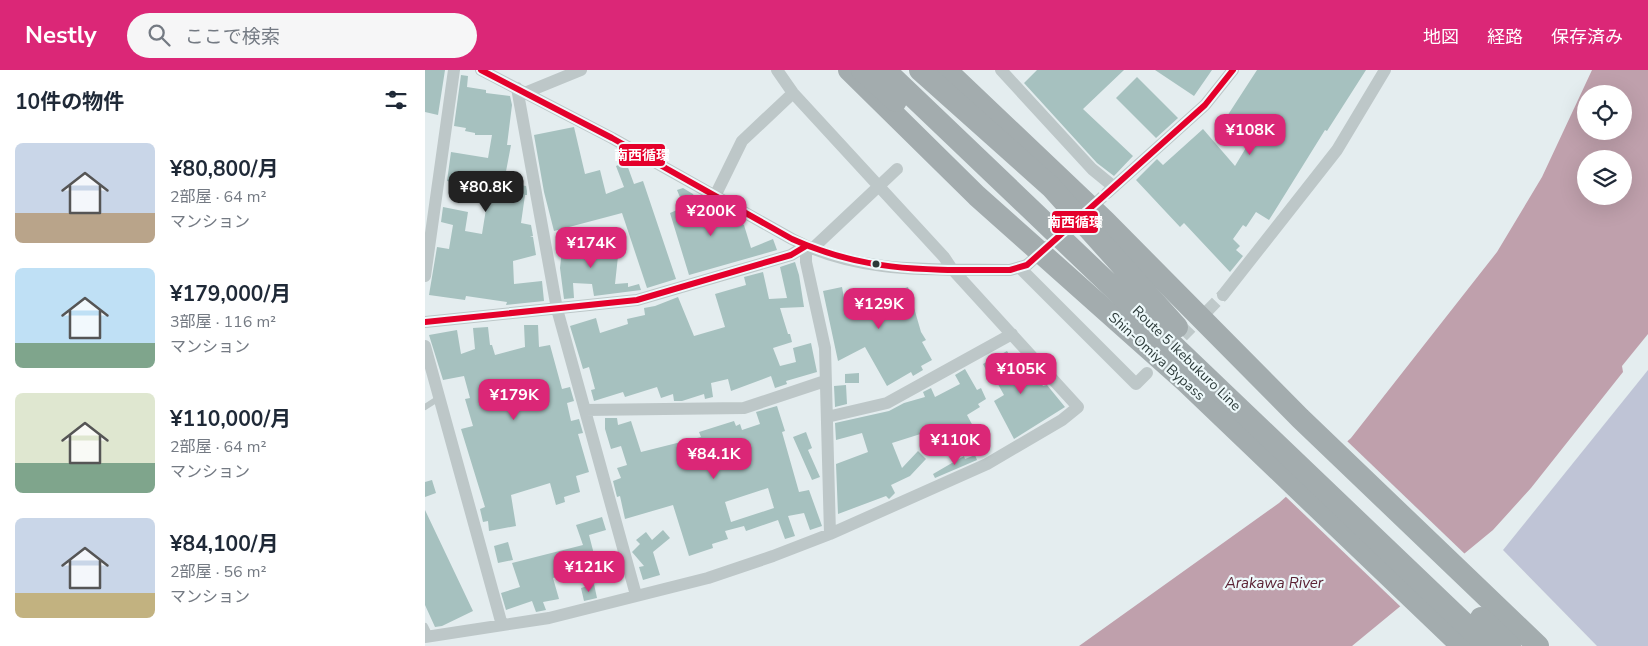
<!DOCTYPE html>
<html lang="ja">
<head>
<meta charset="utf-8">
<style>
	body { margin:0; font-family:"Nunito Sans","Noto Sans JP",sans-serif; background:#f6f6f7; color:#1f2937; height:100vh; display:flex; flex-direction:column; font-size:19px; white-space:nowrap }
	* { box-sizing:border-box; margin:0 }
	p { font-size:16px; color:#747a83 }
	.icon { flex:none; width:28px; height:28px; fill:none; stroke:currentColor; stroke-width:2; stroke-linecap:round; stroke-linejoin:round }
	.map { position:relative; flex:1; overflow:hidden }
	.panel { display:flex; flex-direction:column; background:#fff; width:425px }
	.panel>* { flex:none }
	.fabs { position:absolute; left:1152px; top:15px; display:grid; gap:10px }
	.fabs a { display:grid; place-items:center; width:55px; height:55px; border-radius:50%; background:#fff; box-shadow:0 5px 20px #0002; font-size:25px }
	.price { position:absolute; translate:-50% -42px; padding:0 11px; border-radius:10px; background:#db2777; color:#fff; font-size:16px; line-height:32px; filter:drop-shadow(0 1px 2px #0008) }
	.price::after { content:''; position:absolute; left:50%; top:30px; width:15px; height:11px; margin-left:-8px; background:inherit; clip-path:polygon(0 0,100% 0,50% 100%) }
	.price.active { background:#222; color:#fff }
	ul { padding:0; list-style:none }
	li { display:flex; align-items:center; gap:15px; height:125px; padding:0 15px }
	li span { display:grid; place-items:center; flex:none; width:140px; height:100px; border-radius:8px; color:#555 }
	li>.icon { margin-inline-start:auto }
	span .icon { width:60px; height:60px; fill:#fffc; stroke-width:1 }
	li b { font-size:21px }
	h2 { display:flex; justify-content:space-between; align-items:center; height:60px; padding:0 15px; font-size:21px }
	header { display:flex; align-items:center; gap:30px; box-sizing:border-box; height:70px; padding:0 25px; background:#db2777; color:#fff }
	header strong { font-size:24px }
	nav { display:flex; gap:28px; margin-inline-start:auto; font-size:18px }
	.search { width:350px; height:45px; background:#f6f6f7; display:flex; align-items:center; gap:12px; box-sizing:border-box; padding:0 18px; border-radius:28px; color:#747a83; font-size:19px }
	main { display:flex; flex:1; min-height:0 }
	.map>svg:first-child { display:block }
	.green { fill:#bfc4d6 }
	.water { fill:#bfa0ac; fill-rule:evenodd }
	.pier { fill:#e4edef }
	.building { fill:#a6c1bf; fill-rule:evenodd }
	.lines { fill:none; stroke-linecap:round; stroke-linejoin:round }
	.street-tunnel { stroke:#bfc9ca; stroke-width:12; stroke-dasharray:12 6; stroke-linecap:butt }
	.lane { stroke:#bdc7c8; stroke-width:6 }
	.street { stroke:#bdc7c8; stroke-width:12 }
	.highway { stroke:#a3acae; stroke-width:22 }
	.highway-bridge { stroke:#a3acae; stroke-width:22 }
	.bus-1-casing { stroke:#edf8fa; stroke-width:10 }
	.bus-1 { stroke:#e4002b; stroke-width:6 }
	.bus-dot { fill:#2b3938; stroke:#edf8fa; stroke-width:2 }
	.labels { text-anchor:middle; stroke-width:4.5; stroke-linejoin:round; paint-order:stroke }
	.street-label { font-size:14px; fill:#2b3938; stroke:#edf8fa }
	.water-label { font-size:15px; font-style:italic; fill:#5a2133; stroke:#edf8fa }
	.line-badge { stroke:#edf8fa; stroke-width:2 }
	.badge-label { font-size:14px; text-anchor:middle; font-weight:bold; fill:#fff }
</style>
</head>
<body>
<header>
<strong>Nestly</strong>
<div class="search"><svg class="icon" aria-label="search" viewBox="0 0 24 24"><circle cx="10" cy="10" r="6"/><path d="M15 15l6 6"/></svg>ここで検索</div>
<nav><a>地図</a><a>経路</a><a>保存済み</a></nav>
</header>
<main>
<section class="panel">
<h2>10件の物件<svg class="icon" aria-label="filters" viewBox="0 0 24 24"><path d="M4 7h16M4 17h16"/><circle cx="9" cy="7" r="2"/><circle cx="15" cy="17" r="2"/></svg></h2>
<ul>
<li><span style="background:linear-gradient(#c9d6e8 70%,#b9a48a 0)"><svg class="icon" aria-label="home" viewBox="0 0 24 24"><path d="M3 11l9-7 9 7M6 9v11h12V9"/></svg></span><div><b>¥80,800/月</b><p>2部屋 · 64 m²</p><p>マンション</p></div></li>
<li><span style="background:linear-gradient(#bfe0f5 75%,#7fa58c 0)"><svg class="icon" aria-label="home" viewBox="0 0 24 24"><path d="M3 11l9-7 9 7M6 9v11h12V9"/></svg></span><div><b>¥179,000/月</b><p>3部屋 · 116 m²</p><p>マンション</p></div></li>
<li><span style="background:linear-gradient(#dfe7d0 70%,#7fa58c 0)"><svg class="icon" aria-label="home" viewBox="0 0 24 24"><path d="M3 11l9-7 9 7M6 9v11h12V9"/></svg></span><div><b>¥110,000/月</b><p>2部屋 · 64 m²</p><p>マンション</p></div></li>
<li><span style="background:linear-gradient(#c9d6e8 75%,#c2b280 0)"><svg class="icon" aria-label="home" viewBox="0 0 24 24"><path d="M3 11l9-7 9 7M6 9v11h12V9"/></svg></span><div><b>¥84,100/月</b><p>2部屋 · 56 m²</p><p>マンション</p></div></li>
</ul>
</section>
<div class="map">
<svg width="1223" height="576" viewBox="0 0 1223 576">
	<rect width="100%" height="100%" fill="#e4edef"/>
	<path class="green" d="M1223 300V576H1172L1078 480Z"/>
	<path class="water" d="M1167 0H1223V264L1197 296 1198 302 1106 418 1068 460 927 576H654L854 433 926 368 1072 182 1117 107ZM1161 24H1199V61H1161ZM1161 89H1199V126H1161Z"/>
	<path class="pier" d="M921 370 1042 486 978 539 859 425Z"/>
	<path class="building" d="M0 0H20L13 45 0 42Z
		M612 0H699L658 39 708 86 689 106 672 93 599 13Z
		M730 0H787L769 26Z
		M832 0H941L902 61 900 60 844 150 831 142 821 157 818 155 808 169 815 176 811 180 818 186 805 202 759 153 755 157 711 110 732 89 738 95 778 59 810 96 825 71 797 54Z
		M36 5 43 6 42 17 61 20V23L85 26 87 35 82 75H86L79 112 101 116 102 121V125H100L96 153 106 155 108 166 105 167H108L111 185 88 191 89 214 117 211 119 231 81 235 82 232 41 226 40 230 4 225 12 177 24 179 28 155 16 152 18 137 43 142 40 161 57 164 61 139H58L63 104 46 101 45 114 22 111 26 82 63 88 67 65H50V63L40 61 41 58 29 56Z
		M712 7 753 48 731 68 691 28Z
		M149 57 160 104 175 100 181 124 199 117 191 96 201 92 209 114 218 111 251 209 222 218 197 143 129 161 119 122 109 65Z
		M258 118 268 124 271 130 296 141 300 157 306 146 319 155 326 178 348 169 352 180 264 205 245 143 259 137 252 120Z
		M138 170 194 177 190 214 203 213V217L214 214 216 220 169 226 167 214 148 213 149 228 139 229 135 198Z
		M370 192 374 205 379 237 355 238 363 264H365L367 272 348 278 355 296 371 292 368 278 386 273 392 302 361 311 362 314 350 318 346 306 306 321 303 309 286 313 288 327 280 329 279 324 257 331H249L248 324 236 328 232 317 200 327 198 322 169 331 166 320 170 319 164 297 158 299 145 256 171 248 175 263 203 254 202 249 220 245 219 238 230 236 253 227 269 266 300 257 290 224 321 215 319 207 338 202 344 229 362 228 355 197Z
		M417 217 419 228 461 218 462 224 483 217 496 262 501 270 497 272 507 290 496 296 498 300 488 306 486 302 462 316 440 277 413 291 398 221Z
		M99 255H113L114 277 125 275 137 319 145 317 149 331 142 333 146 351 154 349 158 363 153 364 164 402 151 406 155 422 139 427 140 432 131 435 125 413 86 425 91 456 64 461 63 451 58 452 55 439 60 437 36 359 48 356 40 329 45 328 39 306 18 310 4 265 32 260 36 284 50 279 48 258 63 257 65 275H67L70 285 100 277Z
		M582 281 587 289 594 286 613 308 618 316 622 315 640 337 589 369 569 331 579 325 565 300 562 302 558 294Z
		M540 299 552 320 556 318 561 329 553 334 555 337 542 345 549 358 532 368 524 355 467 373 477 398 493 381 501 389 485 406 466 415 470 423 464 429 461 426 413 444 411 394 443 382 437 363 411 370 410 353 464 341 479 333 500 327 498 322 506 318 510 327 535 314 530 305Z
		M434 303V313H420V304Z
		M421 315 422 334 410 337 409 316Z
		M352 336 360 361 357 362 374 422 384 420 397 456 385 460 379 443 363 446 370 466 360 469 353 450 321 461 319 456 300 461 303 469 287 474 288 478 264 486 248 435 200 449 195 426 192 427 188 411 196 408 192 398 202 395 196 376 186 379 180 359V348H192L193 355 206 351 216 382 276 367 274 362 309 351 311 356 315 354 317 360 335 354 331 342ZM343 418 349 438 306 452 300 432Z
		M381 362 387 378 383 380 395 407 387 410 368 367Z
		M550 385 552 390 510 408 508 404 539 386 540 389Z
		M7 410 11 423 0 427V412Z
		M0 440 48 541 17 556 10 557 0 535Z
		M177 447 181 460 164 465 170 488 162 489 164 497 128 508 134 529 118 532 121 540 111 542 107 531 81 540 76 523 95 517 87 493 158 475 151 455Z
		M238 460 245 468 228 482 235 505 218 510 214 497 219 496 207 482 215 474 211 470 221 462 227 470Z
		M83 472 88 490 73 493 69 476Z
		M169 514 172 528 159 531 156 518Z"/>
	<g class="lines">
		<path class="street-tunnel" d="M602 195 682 123
			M745 279 798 225"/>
		<path class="lane" d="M0 337 14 328
			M0 556 5 566"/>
		<path class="street" d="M56 0 187 68 367 169C435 205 511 199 585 200L602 195
			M576 0 667 99 689 117
			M92 18 132 239 211 525
			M102 22 156 0
			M682 123 780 35 808 0
			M290 126 317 71 368 23
			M381 176V192L400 278 405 464
			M387 179 472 99
			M595 198 711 314 722 303
			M0 206 29 0
			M798 225 912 80 960 0
			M0 252 212 230 366 185 381 176
			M0 276 77 555
			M160 340 319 338 400 311
			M402 347 462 333 587 264
			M0 567 124 548 283 508 348 486 405 464 562 394 637 350 653 337 527 199 519 187 368 23 352 0"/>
		<path class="highway" d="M424 0 552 126 761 312 1037 576
			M521 0 680 151 875 348 1113 576"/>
		<path class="highway-bridge" d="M437 0 471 31
			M460 0 1063 576
			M495 0 626 117 752 257
			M1056 548 1085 576"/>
		<defs>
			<path id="bus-1" d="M56 0 187 68 367 169C442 203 505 200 585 200L602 195 780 35 808 0
				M0 252 212 230 366 185 381 176"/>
		</defs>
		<use href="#bus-1" class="bus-1-casing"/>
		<use href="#bus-1" class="bus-1"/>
	</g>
	<circle class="bus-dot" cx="451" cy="194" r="4.5"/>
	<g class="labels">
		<g class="street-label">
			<text transform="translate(732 286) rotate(42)" y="5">Shin-Omiya Bypass</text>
			<text transform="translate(762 288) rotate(44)" y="5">Route 5 Ikebukuro Line</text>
		</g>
		<g class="water-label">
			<text x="849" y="518">Arakawa River</text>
		</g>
	</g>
	<g class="line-badge">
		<rect x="193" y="73" width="48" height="24" rx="5" fill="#e4002b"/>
		<rect x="626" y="140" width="48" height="24" rx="5" fill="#e4002b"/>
	</g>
	<g class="badge-label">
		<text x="217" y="90">南西循環</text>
		<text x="650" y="157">南西循環</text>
	</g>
</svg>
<div class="fabs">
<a><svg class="icon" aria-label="locate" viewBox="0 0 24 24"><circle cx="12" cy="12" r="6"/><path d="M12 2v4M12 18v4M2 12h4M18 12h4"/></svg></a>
<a><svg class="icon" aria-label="layers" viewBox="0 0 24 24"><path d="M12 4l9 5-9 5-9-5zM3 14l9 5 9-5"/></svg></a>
</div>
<b class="price" style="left:825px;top:86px">¥108K</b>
<b class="price active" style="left:61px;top:143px">¥80.8K</b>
<b class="price" style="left:286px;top:167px">¥200K</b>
<b class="price" style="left:166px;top:199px">¥174K</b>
<b class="price" style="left:454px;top:260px">¥129K</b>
<b class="price" style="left:596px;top:325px">¥105K</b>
<b class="price" style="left:89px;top:351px">¥179K</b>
<b class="price" style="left:530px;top:396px">¥110K</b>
<b class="price" style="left:289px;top:410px">¥84.1K</b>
<b class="price" style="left:164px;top:523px">¥121K</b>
</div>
</main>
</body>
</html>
